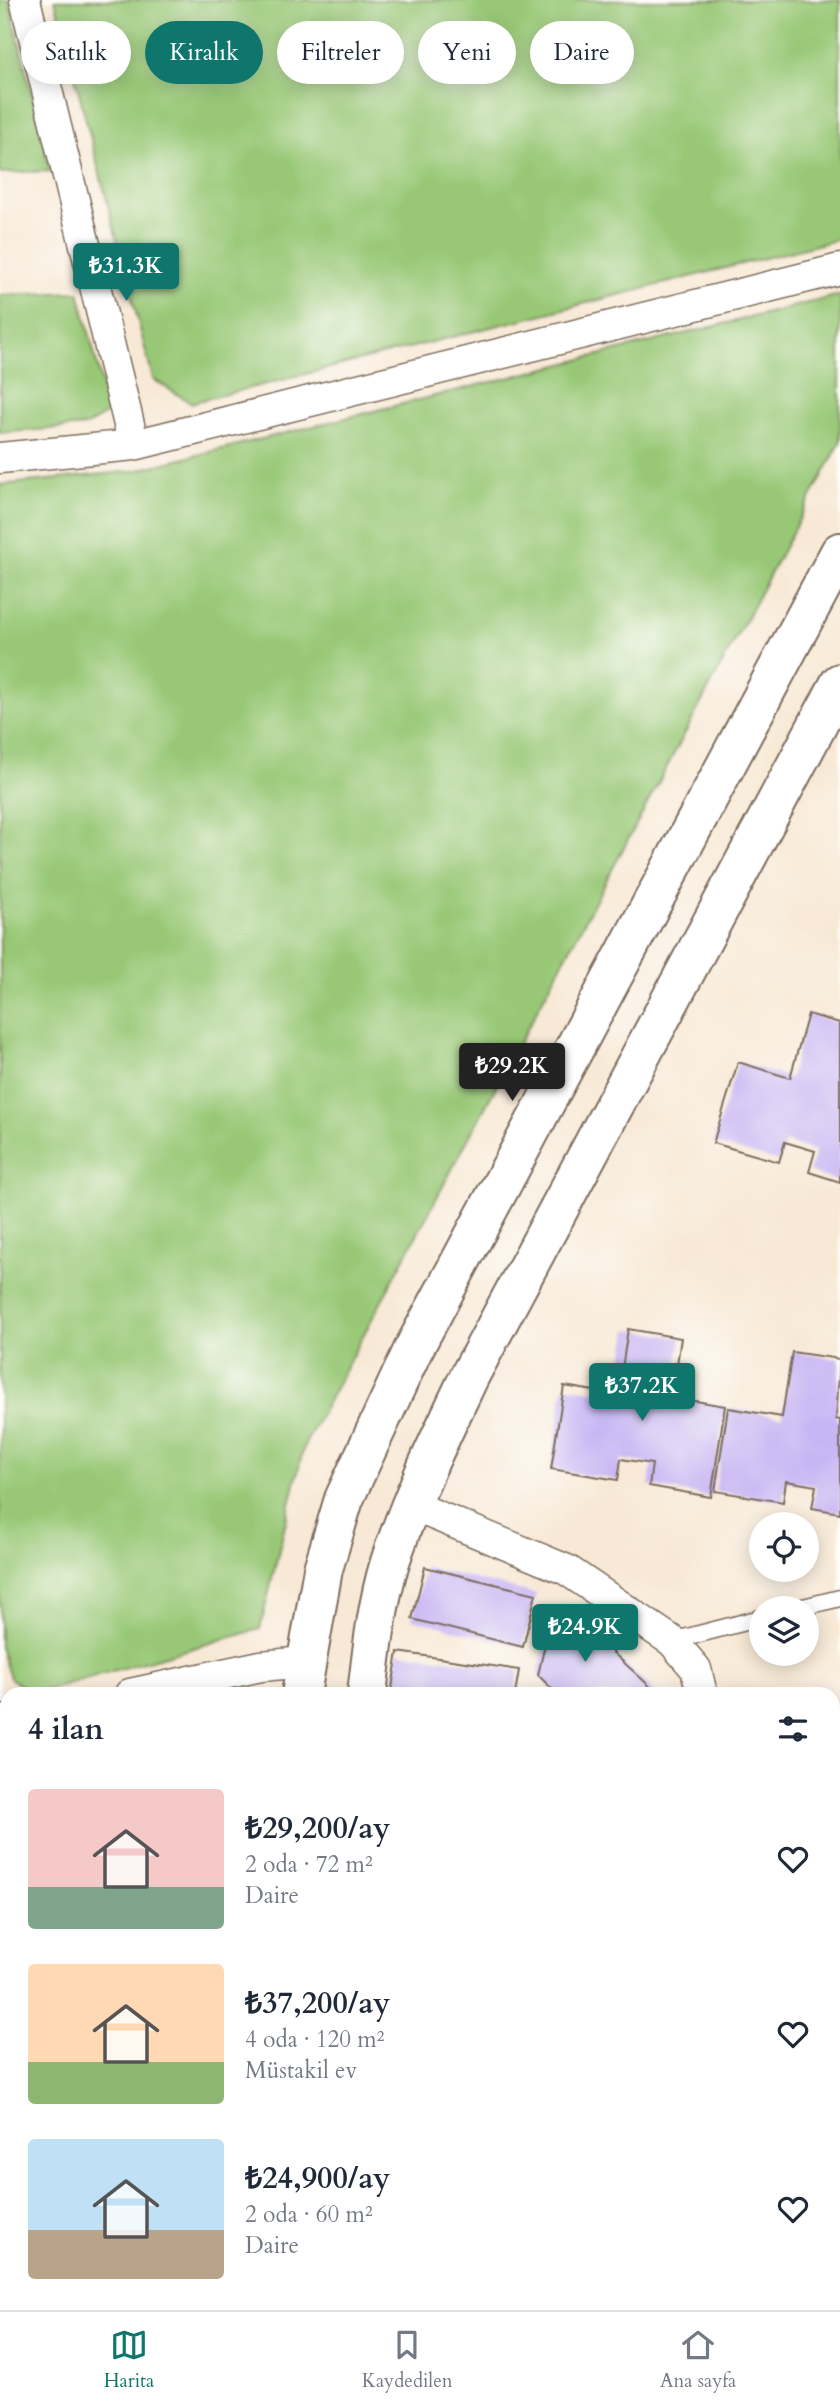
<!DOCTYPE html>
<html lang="tr">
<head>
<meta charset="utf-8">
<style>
	body { margin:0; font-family:Cardo,serif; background:#f6f6f7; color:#1f2937; height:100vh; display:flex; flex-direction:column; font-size:26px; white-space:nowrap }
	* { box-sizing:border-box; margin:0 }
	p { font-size:23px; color:#747a83 }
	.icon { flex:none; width:38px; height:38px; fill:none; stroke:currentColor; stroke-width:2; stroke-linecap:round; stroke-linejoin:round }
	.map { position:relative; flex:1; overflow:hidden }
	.drawer { position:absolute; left:0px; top:1687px; width:840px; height:623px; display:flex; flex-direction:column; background:#fff; border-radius:21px 21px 0 0; box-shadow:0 4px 18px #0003 }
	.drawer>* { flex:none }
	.banner { position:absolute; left:21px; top:21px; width:798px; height:63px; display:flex; gap:14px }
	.buttons { position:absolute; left:749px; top:1512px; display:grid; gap:14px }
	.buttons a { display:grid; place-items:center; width:70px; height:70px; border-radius:50%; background:#fff; box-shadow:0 4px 18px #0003; font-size:35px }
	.price { position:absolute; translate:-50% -60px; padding:0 16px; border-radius:7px; background:#0f766e; color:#fff; font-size:23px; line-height:46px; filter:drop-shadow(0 2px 4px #0008) }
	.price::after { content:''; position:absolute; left:50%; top:42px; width:21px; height:16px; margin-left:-10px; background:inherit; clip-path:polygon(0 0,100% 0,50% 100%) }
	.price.active { background:#222; color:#fff }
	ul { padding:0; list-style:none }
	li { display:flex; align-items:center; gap:21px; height:175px; padding:0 28px }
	li span { display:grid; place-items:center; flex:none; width:196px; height:140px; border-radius:7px; color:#555 }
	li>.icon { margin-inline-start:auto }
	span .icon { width:84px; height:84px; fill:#fffc; stroke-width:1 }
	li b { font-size:30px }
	h2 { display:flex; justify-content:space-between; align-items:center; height:84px; padding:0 28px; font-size:30px }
	.chip { padding:0 24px; border-radius:32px; background:#fff; box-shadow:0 4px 18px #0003; font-size:24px; line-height:63px }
	.chip.active { background:#0f766e; color:#fff }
	.tabs { display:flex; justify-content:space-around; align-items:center; height:98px; border-top:2px solid #e0e1e3; background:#fff; font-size:19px; color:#747a83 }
	.tabs a { display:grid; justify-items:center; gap:4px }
	.tabs .active { color:#0f766e }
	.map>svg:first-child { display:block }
	.green { fill:#98c876; stroke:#6a794a; stroke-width:2 }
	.building { fill:#c8b5f4 }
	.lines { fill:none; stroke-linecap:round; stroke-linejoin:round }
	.lane-casing { stroke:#7d6d5e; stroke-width:19 }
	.street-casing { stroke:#7d6d5e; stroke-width:33 }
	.secondary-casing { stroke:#7d6d5e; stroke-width:42 }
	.primary-casing { stroke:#7d6d5e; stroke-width:42 }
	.lane { stroke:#fff; stroke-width:16 }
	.street { stroke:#fff; stroke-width:30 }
	.secondary { stroke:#fff; stroke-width:38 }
	.primary { stroke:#fff; stroke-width:38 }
</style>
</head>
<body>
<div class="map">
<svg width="840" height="2310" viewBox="0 0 840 2310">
	<rect width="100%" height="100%" fill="#fdfcf7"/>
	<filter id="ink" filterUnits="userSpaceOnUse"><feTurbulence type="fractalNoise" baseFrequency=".0143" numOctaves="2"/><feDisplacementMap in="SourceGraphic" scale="14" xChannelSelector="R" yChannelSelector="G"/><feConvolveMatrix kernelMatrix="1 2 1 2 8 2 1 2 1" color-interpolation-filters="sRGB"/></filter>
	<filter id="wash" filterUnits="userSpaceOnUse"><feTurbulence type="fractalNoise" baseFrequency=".00686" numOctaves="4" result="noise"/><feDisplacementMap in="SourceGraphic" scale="28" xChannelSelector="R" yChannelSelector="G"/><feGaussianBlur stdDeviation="1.57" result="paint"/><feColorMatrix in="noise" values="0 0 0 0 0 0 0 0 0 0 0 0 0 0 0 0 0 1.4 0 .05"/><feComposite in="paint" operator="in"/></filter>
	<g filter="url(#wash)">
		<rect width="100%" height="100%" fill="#f8e9d6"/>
		<path class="green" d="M0 0H9L50 171 0 173Z
			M55 0H840V239L191 403 153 379Z
			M79 292 109 412 86 426 0 433V295Z
			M840 295V443L304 1446 260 1629 32 1694 10 1678 0 1647V485L133 471Z
			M253 1680 252 1694H156Z
			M840 2029V2110L833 2081V2031Z"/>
		<g id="blocks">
			<path class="building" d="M808 1014 840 1023V1182L809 1172 815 1151 785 1142 779 1162 713 1143 738 1062 790 1078Z
				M628 1329 681 1338 672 1397 725 1406 711 1497 649 1486 652 1464 621 1459 618 1480 551 1469 564 1386 618 1395Z
				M792 1352 840 1359 836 1419 840 1420V1513L812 1508 816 1486 786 1481 783 1502 715 1491 728 1408 782 1417Z
				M425 1567 536 1594 523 1647 412 1619Z
				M551 1618 576 1619 653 1689 652 1694H557L538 1675Z
				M398 1652 519 1670 515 1694H391Z
				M840 1733V1840L833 1842V1735Z
				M6 1745 7 1851 0 1853V1747Z
				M7 1870V1975L0 1977V1872Z
				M840 1898V1939H839L833 1899Z"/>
		</g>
	</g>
	<g filter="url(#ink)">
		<use href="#blocks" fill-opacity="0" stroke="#7d6d5e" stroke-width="2"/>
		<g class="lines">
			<defs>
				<path id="lane" d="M799 1608 840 1598
					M672 1641 761 1618"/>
				<path id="street" d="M134 445 840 269
					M0 458 134 445 25 0
					M411 1505 567 1570 672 1641 696 1669 702 1694
					M130 1694 261 1666 305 1662
					M0 1721 7 1720"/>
				<path id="secondary" d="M301 1694 323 1569 344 1499 413 1350 840 552
					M367 1694C372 1650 377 1604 390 1562 411 1497 441 1436 470 1375L840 683
					M322 2310 328 2303"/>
				<path id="primary" d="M833 2232 840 2230
					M833 2283 840 2281
					M421 2303 439 2310
					M374 2310 391 2303
					M457 2310 516 2303
					M724 2310 752 2303"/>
			</defs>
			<use href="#lane" class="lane-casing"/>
			<use href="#street" class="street-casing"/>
			<use href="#secondary" class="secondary-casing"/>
			<use href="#primary" class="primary-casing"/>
			<use href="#lane" class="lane"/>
			<use href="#street" class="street"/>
			<use href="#secondary" class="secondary"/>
			<use href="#primary" class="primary"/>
		</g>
	</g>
</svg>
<div class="buttons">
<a><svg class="icon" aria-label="locate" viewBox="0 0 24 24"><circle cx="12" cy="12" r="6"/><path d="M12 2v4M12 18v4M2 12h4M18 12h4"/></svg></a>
<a><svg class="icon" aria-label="layers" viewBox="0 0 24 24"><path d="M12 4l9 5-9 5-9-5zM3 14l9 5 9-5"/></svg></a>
</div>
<b class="price" style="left:126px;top:303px">₺31.3K</b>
<b class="price active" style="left:512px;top:1103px">₺29.2K</b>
<b class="price" style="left:642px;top:1423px">₺37.2K</b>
<b class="price" style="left:585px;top:1664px">₺24.9K</b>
<div class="banner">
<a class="chip">Satılık</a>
<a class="chip active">Kiralık</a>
<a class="chip">Filtreler</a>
<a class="chip">Yeni</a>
<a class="chip">Daire</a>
</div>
<section class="drawer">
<h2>4 ilan<svg class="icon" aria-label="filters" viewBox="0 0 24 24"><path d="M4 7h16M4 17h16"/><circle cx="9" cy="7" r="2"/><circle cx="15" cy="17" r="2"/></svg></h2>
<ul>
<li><span style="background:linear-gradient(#f6c9c9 70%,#7fa58c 0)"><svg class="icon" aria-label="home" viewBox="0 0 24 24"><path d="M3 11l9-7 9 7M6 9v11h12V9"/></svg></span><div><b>₺29,200/ay</b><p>2 oda · 72 m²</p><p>Daire</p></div><svg class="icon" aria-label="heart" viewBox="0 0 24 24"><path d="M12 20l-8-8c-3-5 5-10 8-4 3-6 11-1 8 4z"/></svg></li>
<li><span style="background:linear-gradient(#ffd9b3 70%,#8fb573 0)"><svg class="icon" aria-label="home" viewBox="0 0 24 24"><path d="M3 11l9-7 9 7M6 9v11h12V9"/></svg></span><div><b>₺37,200/ay</b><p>4 oda · 120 m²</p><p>Müstakil ev</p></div><svg class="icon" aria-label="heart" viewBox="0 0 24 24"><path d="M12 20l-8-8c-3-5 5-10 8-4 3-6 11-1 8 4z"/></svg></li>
<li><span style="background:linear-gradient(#bfe0f5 65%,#b9a48a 0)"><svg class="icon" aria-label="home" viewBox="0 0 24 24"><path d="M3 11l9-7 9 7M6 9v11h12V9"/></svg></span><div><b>₺24,900/ay</b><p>2 oda · 60 m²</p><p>Daire</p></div><svg class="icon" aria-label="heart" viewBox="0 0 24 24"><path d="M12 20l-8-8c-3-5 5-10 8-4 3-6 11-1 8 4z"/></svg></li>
</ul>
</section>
</div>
<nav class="tabs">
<a class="active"><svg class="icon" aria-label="map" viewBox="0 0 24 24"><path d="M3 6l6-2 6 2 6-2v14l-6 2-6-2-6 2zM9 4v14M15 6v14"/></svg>Harita</a>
<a><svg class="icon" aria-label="saved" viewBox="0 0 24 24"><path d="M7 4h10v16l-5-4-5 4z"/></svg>Kaydedilen</a>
<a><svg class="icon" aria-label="home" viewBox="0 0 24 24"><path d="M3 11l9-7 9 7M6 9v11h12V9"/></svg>Ana sayfa</a>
</nav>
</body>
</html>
